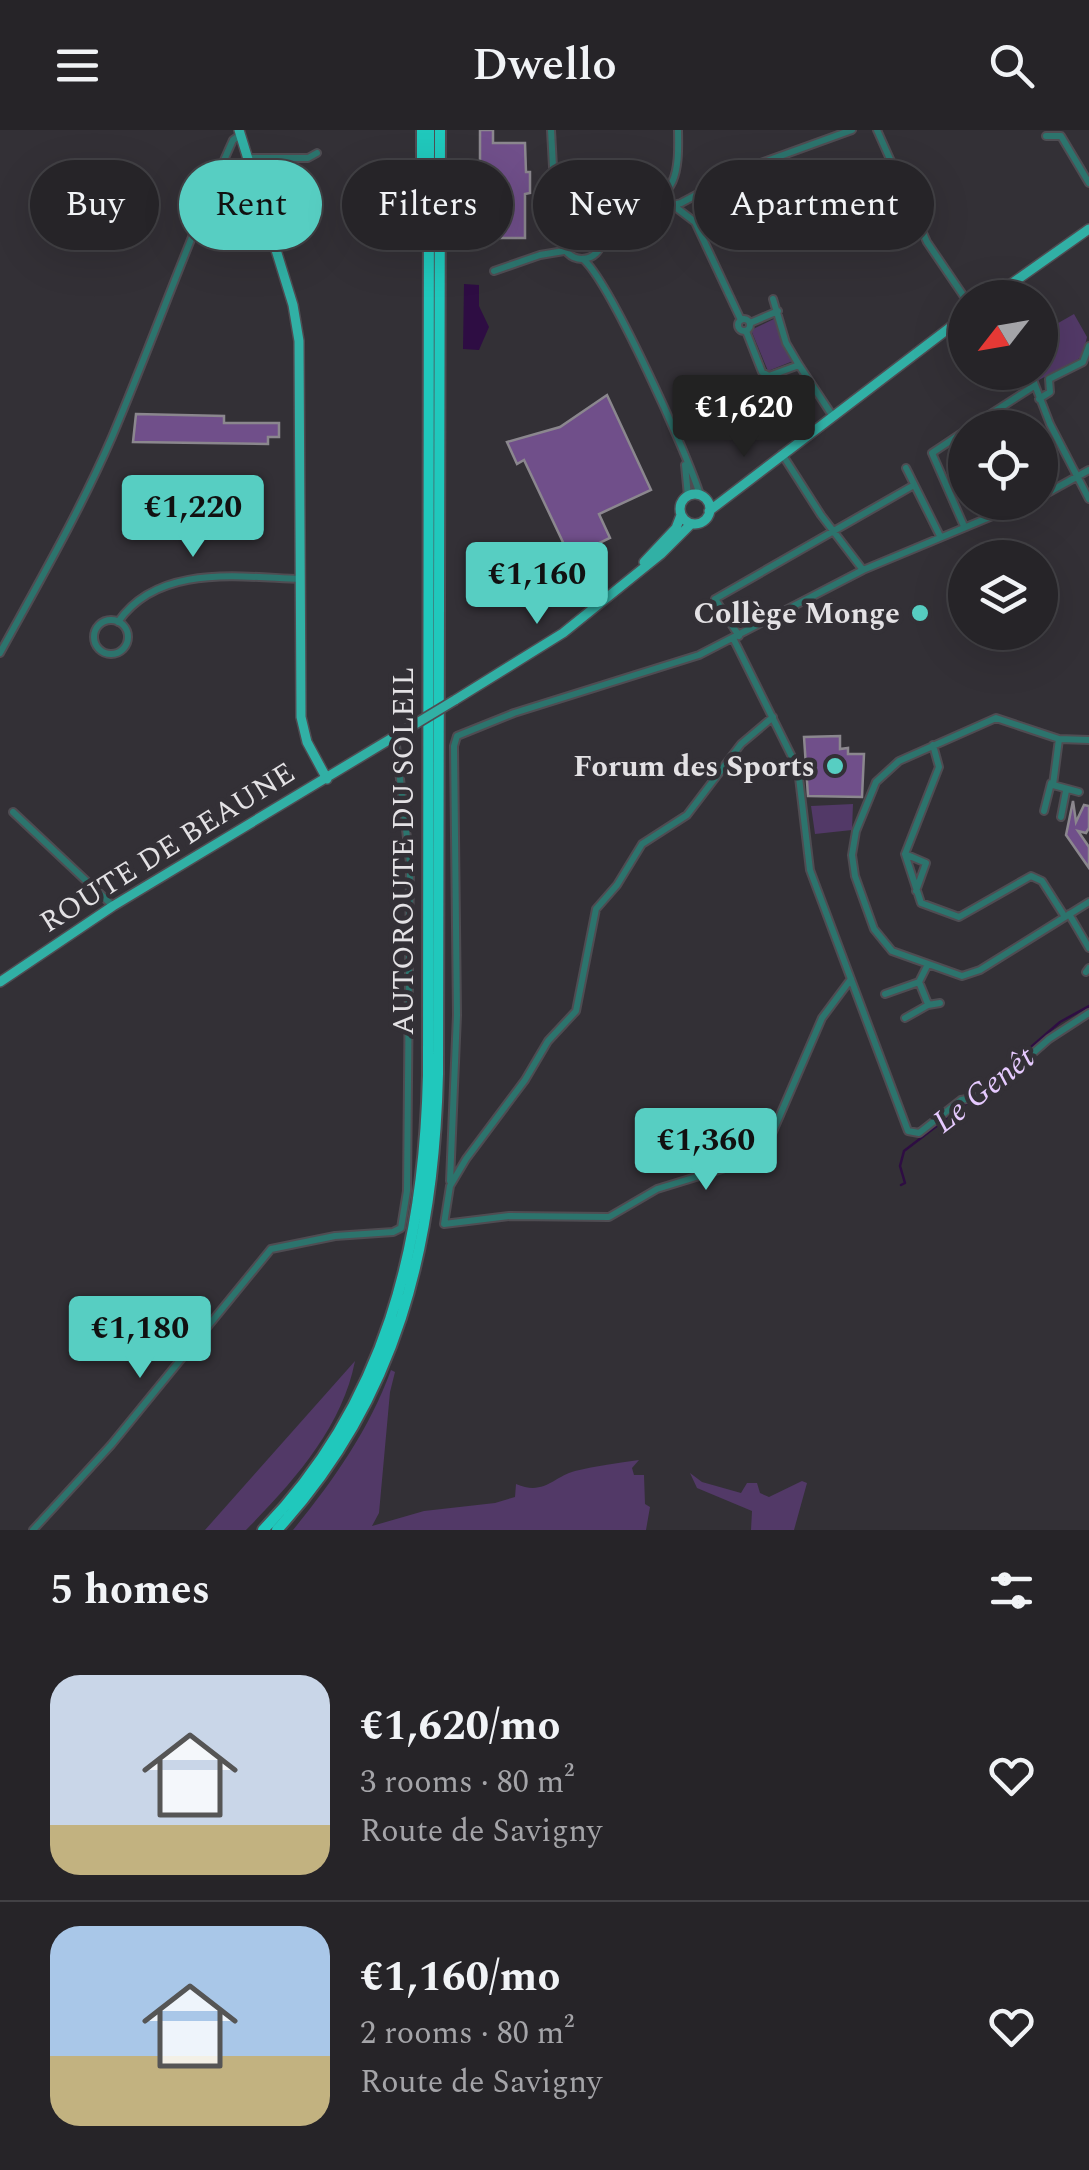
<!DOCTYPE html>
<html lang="en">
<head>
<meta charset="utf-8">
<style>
	body { margin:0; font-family:Spectral,serif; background:#323034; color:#f1f3f6; height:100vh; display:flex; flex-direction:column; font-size:38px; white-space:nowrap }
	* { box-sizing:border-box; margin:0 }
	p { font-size:32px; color:#a4a4a8 }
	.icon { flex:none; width:55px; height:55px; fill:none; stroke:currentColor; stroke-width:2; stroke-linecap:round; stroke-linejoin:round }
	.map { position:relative; height:1400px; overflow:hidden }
	.drawer { display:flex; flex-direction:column; background:#262428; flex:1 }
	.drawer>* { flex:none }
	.guide { position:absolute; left:30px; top:30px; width:1030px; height:90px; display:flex; gap:20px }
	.needle { width:65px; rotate:239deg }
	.fabs { position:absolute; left:948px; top:150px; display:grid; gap:20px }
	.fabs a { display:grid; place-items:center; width:110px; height:110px; border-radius:50%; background:#262428; box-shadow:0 10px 40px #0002,0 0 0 2px #424145; font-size:50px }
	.price { position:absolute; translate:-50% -85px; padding:0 22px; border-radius:10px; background:#57cec2; color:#111; font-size:32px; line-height:65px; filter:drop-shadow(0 2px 5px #0008) }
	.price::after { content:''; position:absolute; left:50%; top:60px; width:30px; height:22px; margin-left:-15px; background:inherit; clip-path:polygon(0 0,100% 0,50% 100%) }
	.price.on { background:#222; color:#fff }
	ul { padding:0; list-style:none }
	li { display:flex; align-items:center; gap:30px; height:250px; padding:0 50px }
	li+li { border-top:2px solid #424145 }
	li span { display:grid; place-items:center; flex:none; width:280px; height:200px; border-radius:30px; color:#555 }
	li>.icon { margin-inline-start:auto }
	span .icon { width:120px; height:120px; fill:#fffc; stroke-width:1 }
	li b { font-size:42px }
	h2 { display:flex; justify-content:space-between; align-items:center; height:120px; padding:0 50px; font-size:42px }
	.tag { padding:0 35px; border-radius:45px; background:#262428; box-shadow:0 10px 40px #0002,0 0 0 2px #424145; font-size:35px; line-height:90px }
	.tag.on { background:#57cec2; color:#111 }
	header { display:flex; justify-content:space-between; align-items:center; height:130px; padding:0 50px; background:#262428; font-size:45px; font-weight:600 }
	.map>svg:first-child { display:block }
	.green { fill:#523967 }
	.water { fill:#2e0d43 }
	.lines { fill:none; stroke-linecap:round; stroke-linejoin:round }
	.stream { stroke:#2e0d43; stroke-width:2.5 }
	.building { fill:#704f8a; stroke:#8b878e; stroke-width:2.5 }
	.minor-casing { stroke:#4f4c52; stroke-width:10 }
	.major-casing { stroke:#4f4c52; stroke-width:12 }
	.highway-casing { stroke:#4f4c52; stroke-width:14 }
	.minor { stroke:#2c746d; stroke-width:6 }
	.major { stroke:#31b0a5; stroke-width:9 }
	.highway { stroke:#20c8bc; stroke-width:10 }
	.major-bridge-casing { stroke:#4f4c52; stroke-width:12; stroke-linecap:butt }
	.major-bridge { stroke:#31b0a5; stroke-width:9 }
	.poi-dot { fill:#57cec2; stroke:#333036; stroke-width:4 }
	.labels { text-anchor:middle; stroke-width:9; stroke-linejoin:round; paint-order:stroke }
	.poi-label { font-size:30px; font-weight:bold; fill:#e3e1e4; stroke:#333036; text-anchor:end }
	.street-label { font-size:30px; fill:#e3e1e4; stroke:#333036 }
	.water-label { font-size:32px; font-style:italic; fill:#e6caff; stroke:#333036 }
</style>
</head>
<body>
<header><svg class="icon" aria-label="menu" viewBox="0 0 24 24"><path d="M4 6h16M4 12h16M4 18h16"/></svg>Dwello<svg class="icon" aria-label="search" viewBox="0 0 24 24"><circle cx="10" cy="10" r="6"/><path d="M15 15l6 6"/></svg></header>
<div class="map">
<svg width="1089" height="1400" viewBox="0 0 1089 1400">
	<rect width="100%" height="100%" fill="#333036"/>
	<path class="green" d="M1040 174 1053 196 1074 184 1087 207 1082 227 1037 251 1034 243 1040 242Z
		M778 187 793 231 768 241 751 200Z
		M853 674 852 700 815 704 811 676Z
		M355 1231C342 1298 293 1352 246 1400H205Z
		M391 1240 395 1242 390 1262 379 1383 372 1396 424 1381 495 1373 515 1367 516 1354C544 1366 553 1347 575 1341 596 1336 618 1333 639 1330L632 1338 634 1345H644L645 1374 650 1377 646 1400H293C333 1351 369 1300 391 1240Z
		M690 1343 702 1352 741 1363 747 1353H757L760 1363 769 1367 802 1351 807 1353 794 1400H751L752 1381 697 1358Z"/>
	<path class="water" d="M464 154 479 155V176L489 197 479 220 463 219Z"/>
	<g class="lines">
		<path class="stream" d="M974 966 1060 892 1089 876
			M901 1055 905 1053 900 1036 904 1021 968 972"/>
	</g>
	<path class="building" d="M480 0H493V13H525L526 42H530V63L525 64V108H488V101H492V75H480Z
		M607 265 651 360 599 384 610 408 570 427 524 330 517 334 507 312 560 297Z
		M136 284 224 286V293H279V307H268V314L133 312Z
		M840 606V619L848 618V624H864L862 667 808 666 804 607Z
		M1073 671 1076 692 1084 675 1089 676V698L1086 703 1078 701 1089 717V738L1066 705Z"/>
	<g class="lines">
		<defs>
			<path id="minor" d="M551 0 553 37 568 93
				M877 0 927 112 965 168
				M1046 6H1061L1089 53
				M247 28H308L317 23
				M664 67 673 75 681 73 747 38 852 0
				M674 76 695 92 741 190
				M562 109a20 20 0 1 1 40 0a20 20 0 1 1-40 0Z
				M695 92H712
				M596 95C609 94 621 89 634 84 677 64 679 45 678 0
				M583 129C610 152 688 325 700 365
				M494 141 540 125 564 121
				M773 169 786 213 799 235
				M738 195a6 6 0 1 1 12 0a6 6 0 1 1-12 0Z
				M750 193 778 181
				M746 201 762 242 769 246 799 235 832 285
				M1030 242 1050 294 1089 369
				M1039 269 1050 262 1049 249 1083 232 1089 216
				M969 298 1034 256
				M782 324 821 385 863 440
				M685 335 688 366
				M906 338 940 406
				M1040 367 1089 340
				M964 396 932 323 965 301
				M94 507a17 17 0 1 1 34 0a17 17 0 1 1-34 0Z
				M118 492C158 434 238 447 300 449
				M739 506 715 469 914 355
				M734 510 798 639 810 740 908 1001 919 1003 961 970 984 966 1049 909 1089 883
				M0 523C39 452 80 381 112 307 154 208 189 107 233 10L240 5
				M773 587 741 614 687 685 642 714 617 755 596 779 576 881 548 911 525 950 466 1029 450 1056 444 1094 509 1086 609 1087 657 1059 751 1030 771 1006 822 888 851 849
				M1059 609 1053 655 1079 662
				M1089 610 1059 609 996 588 899 631 876 652 856 701 852 725 855 746 874 799 892 821 962 846 980 840 1089 772
				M933 615 939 637 905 724 921 773 959 787 1031 746 1042 751 1065 787
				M1044 681 1051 653
				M13 682 113 776
				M1061 687 1066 661
				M905 724 926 733 916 761
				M1069 784 1089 818
				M1086 842 1089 838
				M919 852 928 874
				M885 864 919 852 927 836
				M905 888 928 875 940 873
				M450 1051 457 885 454 616 457 606 514 583 699 525 863 440 1026 372
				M33 1400 111 1315 271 1119 335 1106 393 1102 401 1098 407 1061 410 733 395 607"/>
			<path id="major" d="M239 0 293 175 299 211 301 587 307 612 327 649
				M991 168 1089 99
				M680 379a15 15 0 1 1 30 0a15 15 0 1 1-30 0Z
				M709 381 965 186
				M644 432 676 398 681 385
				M455 570 563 503 661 424 691 394
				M0 852 113 776 412 596"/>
			<path id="highway" d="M422 0V29
				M263 1400C386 1273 424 1116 428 945L429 0
				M277 1400C397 1269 434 1117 438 944L440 0"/>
		</defs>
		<use href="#minor" class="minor-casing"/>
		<use href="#major" class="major-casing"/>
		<use href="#highway" class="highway-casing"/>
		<use href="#minor" class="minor"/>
		<use href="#major" class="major"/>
		<use href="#highway" class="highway"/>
		<defs>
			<path id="major-bridge" d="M412 596 455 570"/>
		</defs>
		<use href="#major-bridge" class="major-bridge-casing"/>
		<use href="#major-bridge" class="major-bridge"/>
	</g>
	<g class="poi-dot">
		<circle cx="920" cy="483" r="10"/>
		<circle cx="835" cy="636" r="10"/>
	</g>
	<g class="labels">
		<g class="poi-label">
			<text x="900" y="493">Collège Monge</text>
			<text x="815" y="646">Forum des Sports</text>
		</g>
		<g class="street-label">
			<text transform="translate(167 717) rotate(-32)" y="10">ROUTE DE BEAUNE</text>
			<text transform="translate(403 721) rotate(-90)" y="10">AUTOROUTE DU SOLEIL</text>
		</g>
		<g class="water-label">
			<text transform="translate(983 959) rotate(-38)" y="11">Le Genêt</text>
		</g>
	</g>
</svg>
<div class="fabs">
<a><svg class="needle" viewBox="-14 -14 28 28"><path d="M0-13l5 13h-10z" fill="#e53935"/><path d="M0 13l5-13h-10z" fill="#a4a4a8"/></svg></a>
<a><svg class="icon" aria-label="locate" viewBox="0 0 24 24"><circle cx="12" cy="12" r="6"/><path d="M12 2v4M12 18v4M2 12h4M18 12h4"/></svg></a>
<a><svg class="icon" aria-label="layers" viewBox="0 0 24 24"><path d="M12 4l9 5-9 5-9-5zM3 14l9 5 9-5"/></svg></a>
</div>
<b class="price on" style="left:744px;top:330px">€1,620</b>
<b class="price" style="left:193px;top:430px">€1,220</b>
<b class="price" style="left:537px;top:497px">€1,160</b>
<b class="price" style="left:706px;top:1063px">€1,360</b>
<b class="price" style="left:140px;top:1251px">€1,180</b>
<div class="guide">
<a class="tag">Buy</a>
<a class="tag on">Rent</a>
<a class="tag">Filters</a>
<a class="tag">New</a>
<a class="tag">Apartment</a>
</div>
</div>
<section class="drawer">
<h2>5 homes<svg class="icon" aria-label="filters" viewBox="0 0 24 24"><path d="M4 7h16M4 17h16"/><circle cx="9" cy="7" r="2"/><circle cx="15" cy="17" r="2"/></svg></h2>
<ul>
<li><span style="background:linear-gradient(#c9d6e8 75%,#c2b280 0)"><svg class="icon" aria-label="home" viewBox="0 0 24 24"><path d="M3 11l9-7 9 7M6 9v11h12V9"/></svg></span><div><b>€1,620/mo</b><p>3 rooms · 80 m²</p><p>Route de Savigny</p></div><svg class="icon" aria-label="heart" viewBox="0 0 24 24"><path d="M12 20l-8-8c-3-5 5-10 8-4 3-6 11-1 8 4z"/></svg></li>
<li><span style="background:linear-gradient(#a9c7e8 65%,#c2b280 0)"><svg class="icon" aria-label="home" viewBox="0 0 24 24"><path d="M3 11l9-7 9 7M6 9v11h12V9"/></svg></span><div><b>€1,160/mo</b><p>2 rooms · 80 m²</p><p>Route de Savigny</p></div><svg class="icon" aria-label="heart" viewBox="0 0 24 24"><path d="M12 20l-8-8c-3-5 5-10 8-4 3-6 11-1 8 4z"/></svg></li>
</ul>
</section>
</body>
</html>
